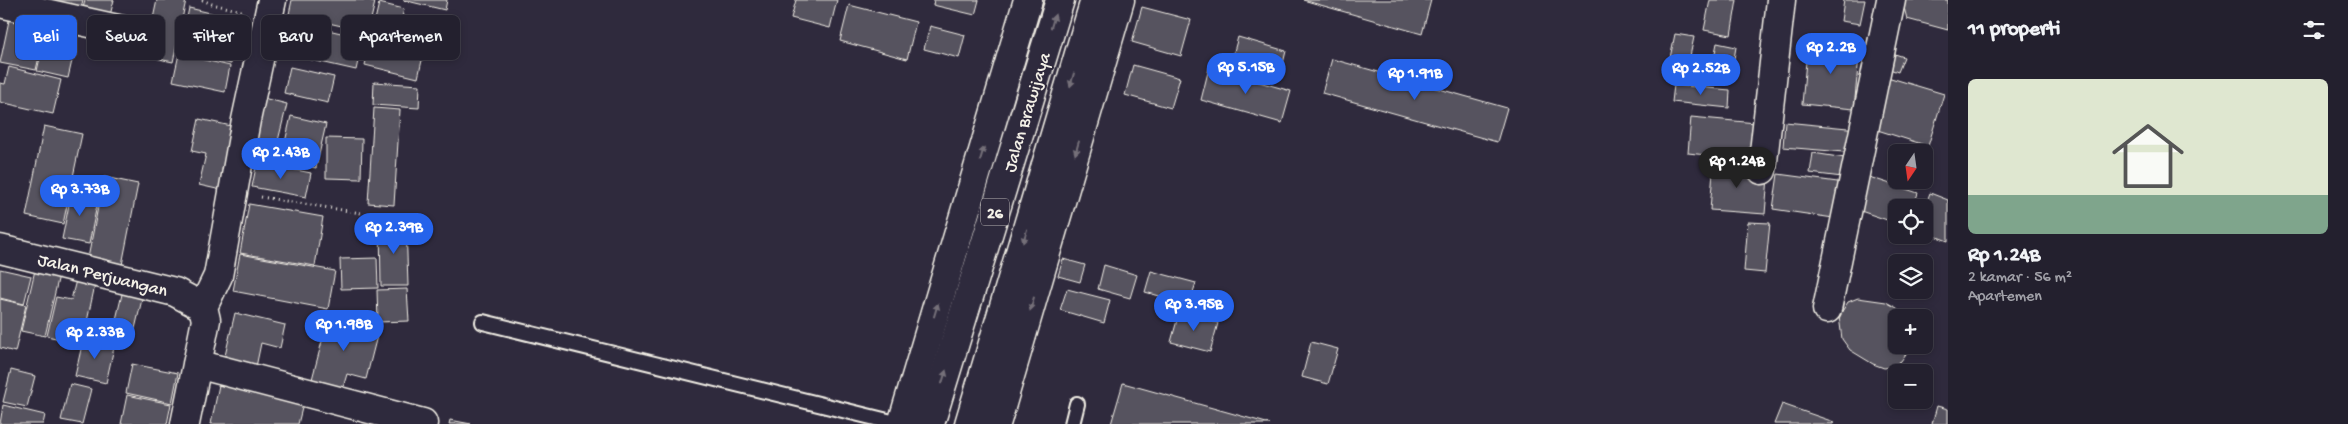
<!DOCTYPE html>
<html lang="id">
<head>
<meta charset="utf-8">
<style>
	body { margin:0; font-family:"Gochi Hand",sans-serif; background:#2b2836; color:#f1f3f6; height:100vh; display:flex; flex-direction:column; font-size:19px; white-space:nowrap }
	* { box-sizing:border-box; margin:0 }
	p { font-size:16px; color:#a3a3aa }
	.icon { flex:none; width:28px; height:28px; fill:none; stroke:currentColor; stroke-width:2; stroke-linecap:round; stroke-linejoin:round }
	.map { position:relative; flex:1; overflow:hidden }
	.panel { display:flex; flex-direction:column; background:#23202e; width:400px }
	.panel>* { flex:none }
	.banner { position:absolute; left:15px; top:15px; width:475px; height:45px; display:flex; gap:10px }
	.needle { width:32px; rotate:193deg }
	.controls { position:absolute; left:1888px; top:144px; display:grid; gap:10px }
	.controls a { display:grid; place-items:center; width:45px; height:45px; border-radius:8px; background:#23202e; box-shadow:0 2px 8px #0003,0 0 0 1px #403e4a; font-size:25px }
	.price { position:absolute; translate:-50% -42px; padding:0 11px; border-radius:18px; background:#2563eb; color:#fff; font-size:16px; line-height:32px; filter:drop-shadow(0 1px 2px #0008) }
	.price::after { content:''; position:absolute; left:50%; top:30px; width:15px; height:11px; margin-left:-8px; background:inherit; clip-path:polygon(0 0,100% 0,50% 100%) }
	.price.current { background:#222; color:#fff }
	ul { padding:0; list-style:none }
	li { display:grid; align-content:center; gap:10px; height:265px; padding:0 20px }
	li span { display:grid; place-items:center; height:155px; border-radius:8px; color:#555 }
	li>.icon { margin-inline-start:auto }
	span .icon { width:90px; height:90px; fill:#fffc; stroke-width:1 }
	li b { font-size:21px }
	h2 { display:flex; justify-content:space-between; align-items:center; height:60px; padding:0 20px; font-size:21px }
	.tag { padding:0 18px; border-radius:8px; background:#23202e; box-shadow:0 2px 8px #0003,0 0 0 1px #403e4a; font-size:18px; line-height:45px }
	.tag.current { background:#2563eb; color:#fff }
	main { display:flex; flex:1; min-height:0 }
	.map>svg:first-child { display:block }
	.building { fill:#56525f; stroke:#f4f1e8 }
	.lines { fill:none; stroke-linecap:round; stroke-linejoin:round }
	.lane-casing { stroke:#f4f1e8; stroke-width:18 }
	.street-casing { stroke:#f4f1e8; stroke-width:31 }
	.secondary-casing { stroke:#f4f1e8; stroke-width:31 }
	.highway-casing { stroke:#f4f1e8; stroke-width:31 }
	.path { stroke:#f4f1e8; stroke-width:3; stroke-dasharray:1 4; stroke-linecap:butt }
	.lane { stroke:#2f2a3d; stroke-width:14 }
	.street { stroke:#2f2a3d; stroke-width:28 }
	.secondary { stroke:#2f2a3d; stroke-width:28 }
	.highway { stroke:#2f2a3d; stroke-width:28 }
	.oneway { fill:#747079 }
	.labels { text-anchor:middle; stroke-width:4; stroke-linejoin:round; paint-order:stroke }
	.shield { fill:#2f2a3d; stroke:#b9b5b5; stroke-width:1 }
	.shield-label { font-size:16px; font-weight:bold; fill:#f4f1e8 }
	.street-label { font-size:18px; fill:#f4f1e8; stroke:#2f2a3d }
</style>
</head>
<body>
<main>
<div class="map">
<svg width="1948" height="424" viewBox="0 0 1948 424">
	<rect width="100%" height="100%" fill="#2f2a3d"/>
	<filter id="ink" filterUnits="userSpaceOnUse"><feTurbulence type="fractalNoise" baseFrequency=".02" numOctaves="2"/><feDisplacementMap in="SourceGraphic" scale="10" xChannelSelector="R" yChannelSelector="G"/><feConvolveMatrix kernelMatrix="1 2 1 2 8 2 1 2 1" color-interpolation-filters="sRGB"/></filter>
	<g filter="url(#ink)">
		<path class="building" d="M49 0H83L80 12Z
			M85 0H114L109 19 82 13Z
			M157 0H186L173 62 145 56Z
			M292 0H368L375 2 368 32 289 14Z
			M403 0H447L445 10Z
			M796 0H837L830 28 791 18Z
			M934 0H979L975 15 933 5Z
			M1303 0H1431L1422 34Z
			M1710 0H1737L1731 35 1704 30Z
			M1844 0H1865L1860 24 1841 21Z
			M1902 0H1948V30L1907 19Z
			M379 3 404 9 397 39 372 33Z
			M849 5 916 22 907 59 840 41Z
			M1142 7 1191 20 1181 56 1132 42Z
			M189 8 241 20 231 64 180 52Z
			M11 11 48 18 36 70 0 63Z
			M49 18 80 26 68 78 37 71Z
			M284 20 363 38 356 70 277 52Z
			M930 26 965 35 959 58 924 49Z
			M1675 34 1694 37 1689 61 1670 58Z
			M372 35 425 47 418 78 365 65Z
			M1238 37 1286 51 1280 76 1231 62Z
			M1808 40 1860 45 1854 109 1802 104Z
			M1717 43 1736 47 1730 82 1710 78Z
			M1883 50 1904 57 1898 72 1878 65Z
			M179 54 230 66 225 92 173 81Z
			M1332 59 1507 108 1497 142 1322 93Z
			M1133 65 1180 78 1171 108 1125 95Z
			M9 67 61 80 53 114 0 102V83L5 84Z
			M290 67 334 77 328 103 284 93Z
			M1209 68 1291 91 1282 123 1201 100Z
			M1884 76 1944 94 1928 146 1868 127Z
			M374 82 420 85 419 108 373 105Z
			M1674 85 1730 90 1729 108 1672 102Z
			M259 97 287 104 273 161 246 155Z
			M374 108 400 110 394 205 368 203Z
			M291 116 326 124 316 168 281 160Z
			M1691 117 1756 123 1752 160 1688 153Z
			M199 119 236 127 221 190 199 185 206 154 192 151Z
			M1785 122 1858 129 1856 153 1783 147Z
			M44 126 82 134 63 224 26 216Z
			M326 138 362 139 361 179 326 178Z
			M1813 153 1845 158 1842 177 1810 173Z
			M1714 159 1746 161 1744 175 1768 177 1765 214 1710 210Z
			M257 162 311 173 306 197 252 187Z
			M1778 174 1845 183 1840 219 1773 209Z
			M1860 174 1918 193 1913 208H1896V223L1849 207Z
			M104 177 138 184 122 265 88 258Z
			M72 190 99 195 89 244 62 239Z
			M1930 193 1948 200V241L1924 232V209Z
			M249 204 323 217 315 266 240 253Z
			M1748 222 1770 223 1765 273 1744 271Z
			M406 223 408 286H381L380 224Z
			M240 254 335 271 328 309 233 291Z
			M377 258 378 288 341 289 340 259Z
			M1063 259 1085 265 1080 282 1058 276Z
			M1104 265 1137 275 1130 298 1098 289Z
			M0 269 31 276 24 304 0 298Z
			M35 270 59 275 45 336 21 331Z
			M1151 271 1196 283 1189 304 1145 292Z
			M76 280 95 285 82 344 47 336 56 297 71 300Z
			M407 289 409 321 378 322 377 290Z
			M1067 289 1110 300 1104 323 1060 310Z
			M123 290 143 295 134 333 114 328Z
			M1858 298 1886 302 1897 308 1905 316 1896 318V345H1909L1908 351 1901 361 1891 367 1884 368 1873 364 1850 350 1842 339 1839 316 1848 302Z
			M0 299 26 305 15 352 0 348Z
			M235 313 285 325 280 348 261 343 256 367 224 360Z
			M1179 313 1218 323 1210 352 1171 342Z
			M329 315 379 328 366 379 347 374 342 391 311 383Z
			M84 336 115 343 106 383 75 376Z
			M1311 342 1338 349 1328 384 1302 377Z
			M132 364 178 373 172 403 126 393Z
			M11 370 35 376 27 407 3 402Z
			M1123 383 1270 424H1111Z
			M70 384 91 389 82 424 61 420Z
			M219 385 303 404 298 424H211Z
			M127 395 171 404 167 424H121Z
			M1782 404 1834 422 1833 424H1774Z
			M3 405 45 415 43 424H0Z
			M1937 406 1948 409V424H1932Z
			M450 420 471 424H449Z"/>
		<g class="lines">
			<defs>
				<path id="lane" d="M483 322 900 424
					M1072 424 1077 404"/>
				<path id="street" d="M0 3 131 32
					M1762 170 1781 0
					M0 249 175 292 203 307
					M203 307 218 276 246 120 272 0
					M1827 309 1891 0
					M197 364 423 423
					M185 424 206 320 203 307"/>
				<path id="secondary" d="M902 424 1028 0
					M996 424 1120 0"/>
				<path id="highway" d="M930 424 1060 0
					M969 424 1095 0"/>
			</defs>
			<use href="#lane" class="lane-casing"/>
			<use href="#street" class="street-casing"/>
			<use href="#secondary" class="secondary-casing"/>
			<use href="#highway" class="highway-casing"/>
			<path class="path" d="M202 0 212 4 242 11
				M261 197 361 213"/>
			<use href="#lane" class="lane"/>
			<use href="#street" class="street"/>
			<use href="#secondary" class="secondary"/>
			<use href="#highway" class="highway"/>
		</g>
		<defs><path id="oneway-solid" d="M-6-.8H1V-3.2L6.5 0L1 3.2V.8H-6Z" transform="scale(1.25)"/></defs>
		<g class="oneway">
			<use href="#oneway-solid" transform="translate(1053 21) rotate(-73)"/>
			<use href="#oneway-solid" transform="translate(1072 80) rotate(106)"/>
			<use href="#oneway-solid" transform="translate(1077 148) rotate(106)"/>
			<use href="#oneway-solid" transform="translate(982 154) rotate(-73)"/>
			<use href="#oneway-solid" transform="translate(1025 236) rotate(107)"/>
			<use href="#oneway-solid" transform="translate(1032 304) rotate(106)"/>
			<use href="#oneway-solid" transform="translate(936 310) rotate(-73)"/>
			<use href="#oneway-solid" transform="translate(944 377) rotate(-73)"/>
		</g>
	</g>
	<g class="labels">
		<rect class="shield" x="981" y="198.5" width="28" height="27" rx="4"/>
		<g class="shield-label">
			<text x="995" y="218">26</text>
		</g>
		<g class="street-label">
			<text transform="translate(1026 112) rotate(-73)" y="6">Jalan Brawijaya</text>
			<text transform="translate(103 274) rotate(14)" y="6">Jalan Perjuangan</text>
		</g>
	</g>
</svg>
<div class="controls">
<a><svg class="needle" viewBox="-14 -14 28 28"><path d="M0-13l5 13h-10z" fill="#e53935"/><path d="M0 13l5-13h-10z" fill="#a3a3aa"/></svg></a>
<a><svg class="icon" aria-label="locate" viewBox="0 0 24 24"><circle cx="12" cy="12" r="6"/><path d="M12 2v4M12 18v4M2 12h4M18 12h4"/></svg></a>
<a><svg class="icon" aria-label="layers" viewBox="0 0 24 24"><path d="M12 4l9 5-9 5-9-5zM3 14l9 5 9-5"/></svg></a>
<a>+</a>
<a>−</a>
</div>
<b class="price" style="left:1831px;top:75px">Rp 2.2B</b>
<b class="price" style="left:1246px;top:95px">Rp 5.15B</b>
<b class="price" style="left:1701px;top:96px">Rp 2.52B</b>
<b class="price" style="left:1415px;top:101px">Rp 1.91B</b>
<b class="price" style="left:281px;top:180px">Rp 2.43B</b>
<b class="price current" style="left:1737px;top:189px">Rp 1.24B</b>
<b class="price" style="left:80px;top:217px">Rp 3.73B</b>
<b class="price" style="left:394px;top:255px">Rp 2.39B</b>
<b class="price" style="left:1194px;top:332px">Rp 3.95B</b>
<b class="price" style="left:344px;top:352px">Rp 1.98B</b>
<b class="price" style="left:95px;top:360px">Rp 2.33B</b>
<div class="banner">
<a class="tag current">Beli</a>
<a class="tag">Sewa</a>
<a class="tag">Filter</a>
<a class="tag">Baru</a>
<a class="tag">Apartemen</a>
</div>
</div>
<section class="panel">
<h2>11 properti<svg class="icon" aria-label="filters" viewBox="0 0 24 24"><path d="M4 7h16M4 17h16"/><circle cx="9" cy="7" r="2"/><circle cx="15" cy="17" r="2"/></svg></h2>
<ul>
<li><span style="background:linear-gradient(#dfe7d0 75%,#7fa58c 0)"><svg class="icon" aria-label="home" viewBox="0 0 24 24"><path d="M3 11l9-7 9 7M6 9v11h12V9"/></svg></span><div><b>Rp 1.24B</b><p>2 kamar · 56 m²</p><p>Apartemen</p></div></li>
</ul>
</section>
</main>
</body>
</html>
